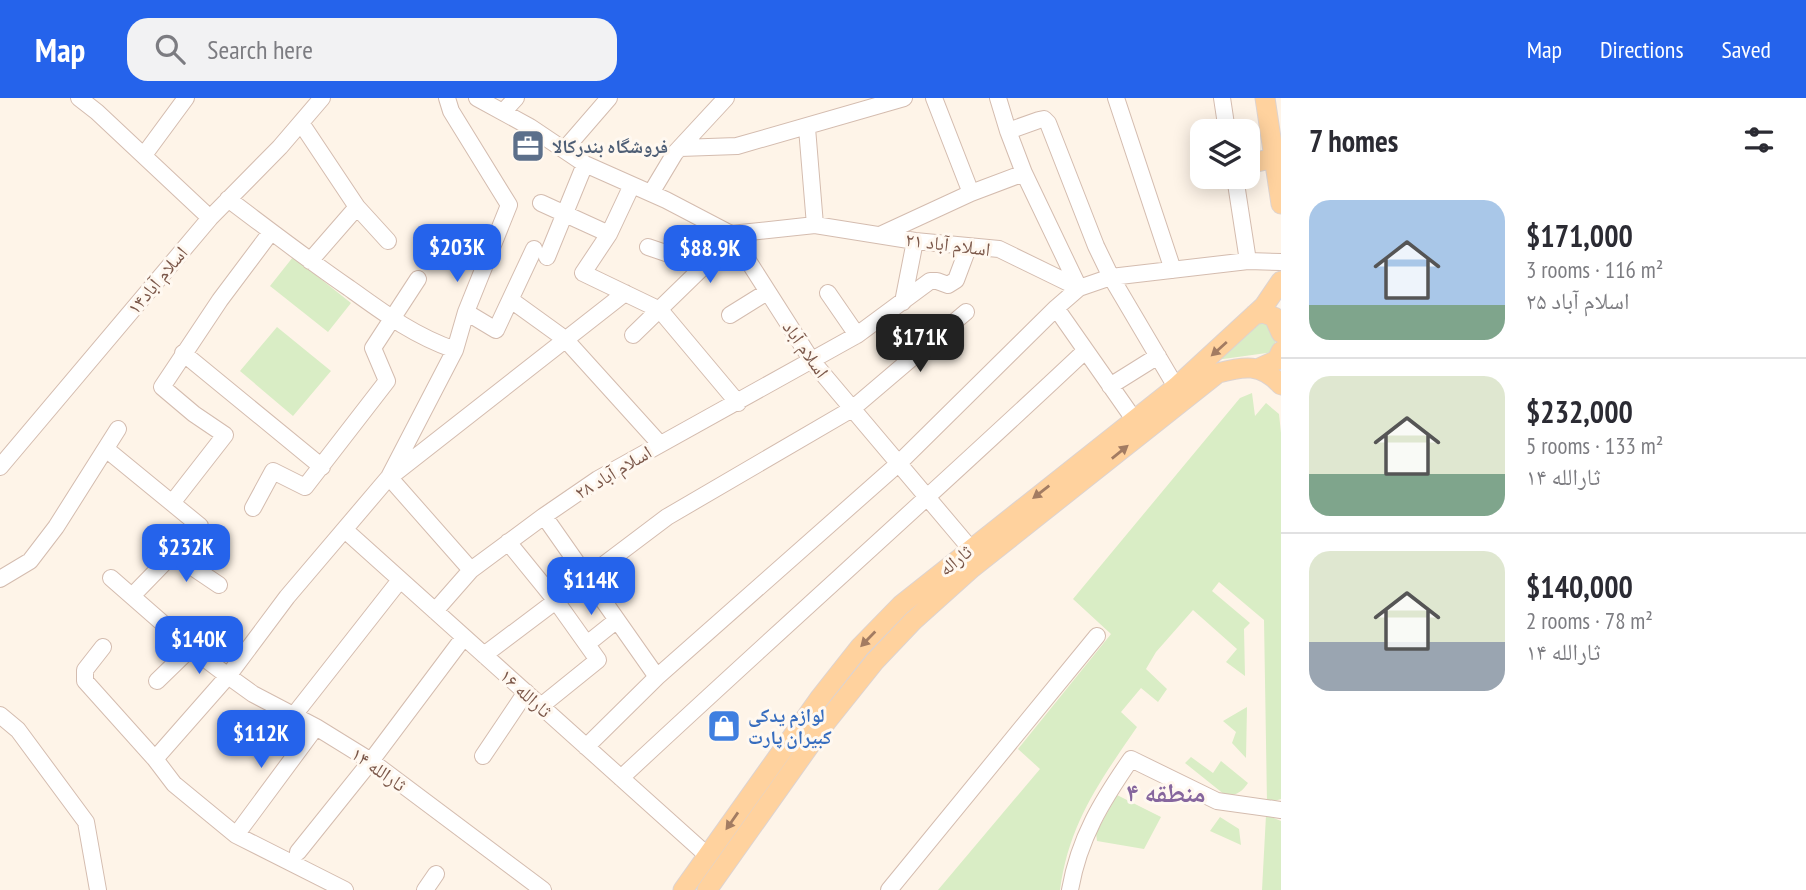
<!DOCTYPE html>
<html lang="en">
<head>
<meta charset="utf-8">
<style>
	body { margin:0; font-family:"PT Sans Narrow","Noto Naskh Arabic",sans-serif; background:#f2f2f3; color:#2b2b33; height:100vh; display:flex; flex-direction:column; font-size:26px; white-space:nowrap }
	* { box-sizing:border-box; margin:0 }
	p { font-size:23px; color:#7c7c81 }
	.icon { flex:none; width:38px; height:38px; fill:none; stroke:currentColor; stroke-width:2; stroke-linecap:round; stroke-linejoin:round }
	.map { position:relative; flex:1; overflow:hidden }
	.drawer { display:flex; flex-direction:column; background:#fff; width:525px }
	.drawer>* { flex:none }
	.fabs { position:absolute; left:1190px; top:21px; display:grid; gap:14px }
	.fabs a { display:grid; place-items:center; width:70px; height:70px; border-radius:14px; background:#fff; box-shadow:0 4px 18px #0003; font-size:35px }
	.price { position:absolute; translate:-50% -60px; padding:0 16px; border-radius:14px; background:#2563eb; color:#fff; font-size:23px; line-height:46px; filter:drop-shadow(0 2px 4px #0008) }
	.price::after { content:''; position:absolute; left:50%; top:42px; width:21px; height:16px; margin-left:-10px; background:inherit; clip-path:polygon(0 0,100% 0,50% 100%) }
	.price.active { background:#222; color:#fff }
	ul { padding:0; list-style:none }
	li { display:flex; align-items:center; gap:21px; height:175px; padding:0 28px }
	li+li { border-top:2px solid #e1e1e2 }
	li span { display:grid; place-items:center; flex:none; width:196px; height:140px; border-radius:21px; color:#555 }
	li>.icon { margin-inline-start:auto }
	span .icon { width:84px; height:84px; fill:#fffc; stroke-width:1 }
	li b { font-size:30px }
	h2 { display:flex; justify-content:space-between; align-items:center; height:84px; padding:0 28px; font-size:30px }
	header { display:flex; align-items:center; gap:42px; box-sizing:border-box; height:98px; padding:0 35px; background:#2563eb; color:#fff }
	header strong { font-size:33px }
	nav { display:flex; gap:38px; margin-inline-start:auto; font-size:24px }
	.search { width:490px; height:63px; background:#f2f2f3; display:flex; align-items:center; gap:18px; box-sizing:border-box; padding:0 24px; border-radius:21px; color:#7c7c81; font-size:26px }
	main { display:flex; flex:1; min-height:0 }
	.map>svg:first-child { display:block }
	.green { fill:#d9edc5 }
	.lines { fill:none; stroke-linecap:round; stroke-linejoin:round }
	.minor-casing { stroke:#d4bcaf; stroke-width:18 }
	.major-casing { stroke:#ddd3d0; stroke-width:21 }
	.minor { stroke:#fff; stroke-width:16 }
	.major { stroke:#ffd29e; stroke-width:19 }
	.oneway { fill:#a37c62 }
	.labels { text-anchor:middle; stroke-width:6; stroke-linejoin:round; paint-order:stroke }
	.service-label { font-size:19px; font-weight:bold; fill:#4e5e75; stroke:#fff8f0; text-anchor:start }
	.street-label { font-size:19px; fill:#7b5749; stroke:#fff8f0 }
	.shop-label { font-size:19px; font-weight:bold; fill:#366cbe; stroke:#fff8f0; text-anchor:start }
	.district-label { font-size:26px; font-weight:bold; fill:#86669e; stroke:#fff8f0 }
</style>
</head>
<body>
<header>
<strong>Map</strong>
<div class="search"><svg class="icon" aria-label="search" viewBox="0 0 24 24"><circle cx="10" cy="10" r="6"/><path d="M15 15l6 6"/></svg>Search here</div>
<nav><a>Map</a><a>Directions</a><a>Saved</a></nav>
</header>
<main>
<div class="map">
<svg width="1281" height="792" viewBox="0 0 1281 792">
	<rect width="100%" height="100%" fill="#fef4e8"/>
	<path class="green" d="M293 159 351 205 328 234 270 188Z
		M1263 224 1273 229 1276 241 1273 254 1216 262 1251 228Z
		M277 229 331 273 293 318 240 273Z
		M1252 295 1255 318 1266 305 1279 316 1281 335V701L1267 705 1264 522 1219 484 1212 493 1250 525 1244 531 1245 578 1226 564 1237 551 1193 512 1156 554 1146 571 1167 591 1158 604 1141 590 1121 614 1137 629C1100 683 1069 725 1060 792H938L1040 671 1018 651 1111 536 1073 501 1240 300Z
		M1247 609 1246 660 1232 645 1236 634 1223 623Z
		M1191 659 1213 675 1221 663 1248 685C1242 694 1236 698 1225 697L1185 665Z
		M1117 697 1161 719 1144 751 1097 743 1096 735Z
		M1266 717 1281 723V792H1262Z
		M1220 719 1239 731 1241 747 1210 733Z"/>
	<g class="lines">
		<defs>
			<path id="minor" d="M79 0 97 14 210 120
				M477 0 530 29 585 66 666 102 731 136 812 263 970 450
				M934 0 971 95
				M1116 0 1173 172
				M1222 0 1227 33
				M503 14 516 0
				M301 25 357 109 310 163
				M807 30 815 127
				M1008 33 1039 22 1044 21 1048 25 1096 148 1111 179 1176 289
				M680 50 737 48 904 0
				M564 52 609 0
				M144 57 186 0
				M1235 79 1248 163
				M632 87 609 136 583 175 660 212 738 305
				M651 95 675 55 726 0
				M228 101C268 131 308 162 349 190 385 216 413 237 455 252
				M541 105 609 136
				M357 109 388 143
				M880 137 971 95 1024 75 1008 33 998 0
				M648 149 704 168
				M547 159 585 66
				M828 195 857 237
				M511 202 565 241 660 346
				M903 204 915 143
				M1056 210 1133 320
				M466 214 496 232 534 151
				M730 217 767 194
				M633 237 704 168 731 136 815 127 915 143 999 151 1079 190 1111 179 1248 163 1281 164
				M183 255 322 369
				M1110 288 1158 258
				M106 351 200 428 132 498
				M0 369 210 120 280 49 322 0
				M394 376 625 195
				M389 379 471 472
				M172 405 225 337 194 316 162 289 220 202 271 134
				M253 410 273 373 305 389 387 283 373 250 418 181
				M544 418 657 579
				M345 432 708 758
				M508 444 556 503 598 562 541 608
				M173 456 219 487
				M111 480 191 550 228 578 253 596 316 629 371 663 543 792
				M0 481 30 463 56 429 118 331
				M435 513 471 472 544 418 598 381 857 237 930 183H937L948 187 956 182 968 150
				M587 546 617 522
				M103 549 85 572V583L155 661 174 686 236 737 345 792
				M484 557 667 419 852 311 966 214
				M157 583 191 550
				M0 617 18 632 86 724 98 792
				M294 617 400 482
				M586 649 657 579 898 366 1056 210 1079 190 1024 75
				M483 658 526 594
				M155 661 228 578 287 499 389 379 455 252 466 214 509 107 451 13 447 0
				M621 680C775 536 932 397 1085 253
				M236 737 316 629
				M298 754 371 663 464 539
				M425 792 436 776
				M889 792 1097 538
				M1070 792C1079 740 1102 703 1131 661L1217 703 1281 712"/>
			<path id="major" d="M1265 0 1281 106
				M1248 66 1274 60
				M1254 217 1263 215 1274 219 1281 235
				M1257 271 1277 262 1281 253
				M683 792 819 601 860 549 901 507 1176 289 1264 208 1281 183
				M707 792 827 623 875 563 913 523 972 470 1218 275C1244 268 1261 265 1281 287"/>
		</defs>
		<use href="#minor" class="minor-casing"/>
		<use href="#major" class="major-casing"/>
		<use href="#minor" class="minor"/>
		<use href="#major" class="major"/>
	</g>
	<defs><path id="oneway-solid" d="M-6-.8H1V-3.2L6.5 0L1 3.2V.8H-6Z" transform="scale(1.75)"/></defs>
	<g class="oneway">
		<use href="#oneway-solid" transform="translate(1219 251) rotate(138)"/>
		<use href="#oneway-solid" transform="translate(1120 354) rotate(-39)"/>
		<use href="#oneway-solid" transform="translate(1041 394) rotate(142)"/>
		<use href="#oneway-solid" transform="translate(868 541) rotate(134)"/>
		<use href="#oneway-solid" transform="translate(732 723) rotate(125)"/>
	</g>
	<defs>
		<symbol id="office-square" viewBox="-11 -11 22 22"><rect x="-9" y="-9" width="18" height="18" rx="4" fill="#5c6f8a" stroke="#fff8f0"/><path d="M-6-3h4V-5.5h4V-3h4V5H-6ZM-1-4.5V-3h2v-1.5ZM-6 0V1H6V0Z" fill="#fff"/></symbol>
		<symbol id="shop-square" viewBox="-11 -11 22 22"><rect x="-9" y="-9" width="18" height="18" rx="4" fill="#3f7fe0" stroke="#fff8f0"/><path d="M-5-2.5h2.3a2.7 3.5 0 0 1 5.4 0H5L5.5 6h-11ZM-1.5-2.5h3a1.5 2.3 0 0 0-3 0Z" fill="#fff"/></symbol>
	</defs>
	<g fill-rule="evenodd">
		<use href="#office-square" x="509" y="29" width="38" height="38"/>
		<use href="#shop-square" x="705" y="609" width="38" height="38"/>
	</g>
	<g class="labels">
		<g class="service-label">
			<text x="552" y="55">فروشگاه بندرکالا</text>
		</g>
		<g class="street-label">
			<text transform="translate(948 146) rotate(7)" y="7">اسلام آباد ۲۱</text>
			<text transform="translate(157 182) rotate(-50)" y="7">اسلام آباد۱۴</text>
			<text transform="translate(806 251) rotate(55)" y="7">اسلام آباد</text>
			<text transform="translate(613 374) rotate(-31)" y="7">اسلام آباد ۲۸</text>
			<text transform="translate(955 462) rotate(-39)" y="7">ثاراله</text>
			<text transform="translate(526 595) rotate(42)" y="7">ثارالله ۱۶</text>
			<text transform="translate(379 671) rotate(35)" y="7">ثارالله ۱۴</text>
		</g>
		<g class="shop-label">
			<text x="748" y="624">لوازم یدکی<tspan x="748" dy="22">کبیران پارت</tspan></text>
		</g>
		<g class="district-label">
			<text x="1166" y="704">منطقه ۴</text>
		</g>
	</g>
</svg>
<div class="fabs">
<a><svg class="icon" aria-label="layers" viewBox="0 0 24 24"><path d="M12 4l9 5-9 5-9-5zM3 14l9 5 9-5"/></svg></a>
</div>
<b class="price" style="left:457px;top:186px">$203K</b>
<b class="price" style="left:710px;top:187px">$88.9K</b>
<b class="price active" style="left:920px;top:276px">$171K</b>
<b class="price" style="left:186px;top:486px">$232K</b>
<b class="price" style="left:591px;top:519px">$114K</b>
<b class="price" style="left:199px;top:578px">$140K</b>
<b class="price" style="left:261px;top:672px">$112K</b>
</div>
<section class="drawer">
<h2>7 homes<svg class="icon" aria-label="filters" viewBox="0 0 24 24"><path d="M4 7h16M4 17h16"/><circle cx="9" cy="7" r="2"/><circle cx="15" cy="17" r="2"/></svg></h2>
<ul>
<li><span style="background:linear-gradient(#a9c7e8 75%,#7fa58c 0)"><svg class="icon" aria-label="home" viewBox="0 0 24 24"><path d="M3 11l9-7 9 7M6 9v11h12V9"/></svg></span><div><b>$171,000</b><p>3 rooms · 116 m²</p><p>اسلام آباد ۲۵</p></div></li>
<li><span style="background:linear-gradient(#dfe7d0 70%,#7fa58c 0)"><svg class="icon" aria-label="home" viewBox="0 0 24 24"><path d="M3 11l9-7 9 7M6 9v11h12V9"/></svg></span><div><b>$232,000</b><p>5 rooms · 133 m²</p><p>ثارالله ۱۴</p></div></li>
<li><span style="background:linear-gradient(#dfe7d0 65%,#9aa5b1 0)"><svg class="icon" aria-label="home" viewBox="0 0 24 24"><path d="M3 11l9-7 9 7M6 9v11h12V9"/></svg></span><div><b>$140,000</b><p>2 rooms · 78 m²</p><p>ثارالله ۱۴</p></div></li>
</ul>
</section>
</main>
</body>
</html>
